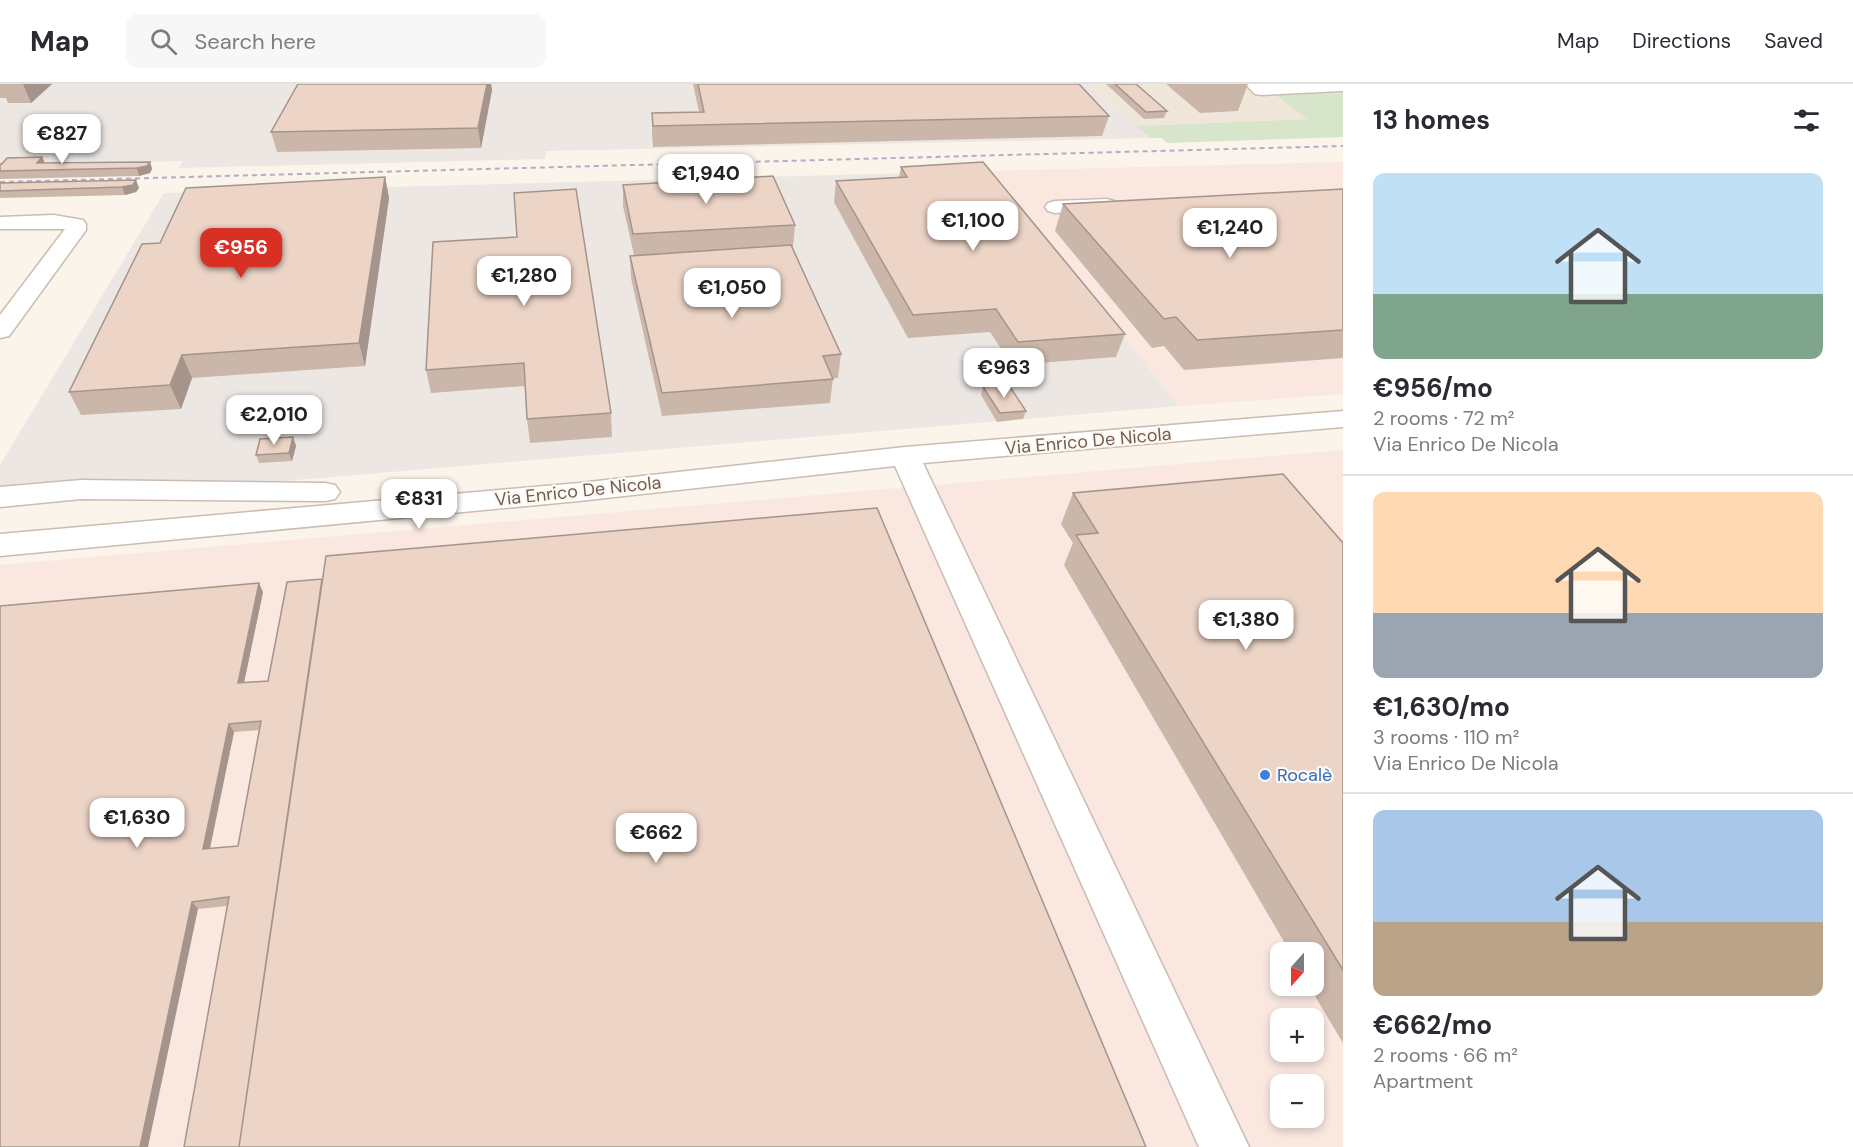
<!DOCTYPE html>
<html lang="en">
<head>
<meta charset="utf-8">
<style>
	body { margin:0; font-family:"DM Sans",sans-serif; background:#f7f7f7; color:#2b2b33; height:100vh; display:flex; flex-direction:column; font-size:22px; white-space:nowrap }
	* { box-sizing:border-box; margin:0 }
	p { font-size:20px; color:#7c7c81 }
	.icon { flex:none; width:33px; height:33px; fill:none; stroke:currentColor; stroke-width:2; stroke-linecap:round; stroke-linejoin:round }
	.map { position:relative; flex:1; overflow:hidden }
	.side { display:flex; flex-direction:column; background:#fff; width:510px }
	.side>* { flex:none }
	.needle { width:39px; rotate:201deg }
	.buttons { position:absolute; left:1270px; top:858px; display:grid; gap:12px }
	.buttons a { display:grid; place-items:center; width:54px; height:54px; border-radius:12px; background:#fff; box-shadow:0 3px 9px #0003; font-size:30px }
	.price { position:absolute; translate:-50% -51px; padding:0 14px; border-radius:12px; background:#fff; color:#222; font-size:20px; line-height:39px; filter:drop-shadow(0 2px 3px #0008) }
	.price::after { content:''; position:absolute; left:50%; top:36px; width:18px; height:14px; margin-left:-9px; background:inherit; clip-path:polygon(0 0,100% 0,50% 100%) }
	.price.active { background:#d93025; color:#fff }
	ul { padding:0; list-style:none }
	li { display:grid; align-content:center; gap:12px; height:318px; padding:0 30px }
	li+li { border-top:2px solid #e1e1e2 }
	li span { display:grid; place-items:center; height:186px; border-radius:12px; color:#555 }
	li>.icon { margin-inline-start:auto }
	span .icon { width:108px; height:108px; fill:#fffc; stroke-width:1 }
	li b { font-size:26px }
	h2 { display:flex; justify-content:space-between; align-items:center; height:72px; padding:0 30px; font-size:26px }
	header { display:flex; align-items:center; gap:36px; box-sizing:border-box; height:84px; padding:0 30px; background:#fff; border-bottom:2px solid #e1e1e2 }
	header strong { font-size:28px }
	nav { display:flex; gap:33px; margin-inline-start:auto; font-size:21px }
	.search { width:420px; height:54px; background:#f7f7f7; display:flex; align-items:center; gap:15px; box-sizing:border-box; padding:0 21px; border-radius:12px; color:#7c7c81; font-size:22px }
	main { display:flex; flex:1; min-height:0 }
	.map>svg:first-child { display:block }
	.residential { fill:#f1e6da }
	.commercial { fill:#f9e7e0; fill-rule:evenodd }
	.industrial { fill:#ece7e3 }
	.green { fill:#d7e6cb }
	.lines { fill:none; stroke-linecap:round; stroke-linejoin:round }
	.minor-casing { stroke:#cbbcb2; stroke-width:3 }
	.minor { fill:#fff; fill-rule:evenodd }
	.rail { stroke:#b7aac3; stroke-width:2; stroke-dasharray:5 4; stroke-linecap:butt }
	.wall { fill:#cbb6aa; fill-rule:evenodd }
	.shaded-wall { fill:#a5948b }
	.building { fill:#ecd4c6; stroke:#a5948b; stroke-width:1.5; fill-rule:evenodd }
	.shop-dot { fill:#3f7fe0; stroke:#fdf8f1; stroke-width:2 }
	.labels { text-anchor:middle; stroke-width:4.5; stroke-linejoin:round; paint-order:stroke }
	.street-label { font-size:18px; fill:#725c51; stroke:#fdf8f1 }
	.shop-label { font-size:18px; fill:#366cbe; stroke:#fdf8f1; text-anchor:start }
</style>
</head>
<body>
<header>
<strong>Map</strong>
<div class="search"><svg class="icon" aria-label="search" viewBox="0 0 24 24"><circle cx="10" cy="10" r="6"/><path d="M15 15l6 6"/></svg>Search here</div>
<nav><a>Map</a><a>Directions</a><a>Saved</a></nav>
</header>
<main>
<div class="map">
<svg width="1343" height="1063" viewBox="0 0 1343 1063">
	<rect width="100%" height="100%" fill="#faf4eb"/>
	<path class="residential" d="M1088 0H1309L1265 2 1308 35 1136 42Z"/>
	<path class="commercial" d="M1343 78V310L1179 322 988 87Z
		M1343 366V1063H0V481ZM1281 868H1314V902H1281ZM1281 934H1314V968H1281ZM1281 1000H1314V1034H1281Z"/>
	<path class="industrial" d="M0 0H1088L1151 54 546 67 545 75 179 84 183 77 0 81Z
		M988 87 1179 322 261 399 0 405V381L164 109Z"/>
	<path class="green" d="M1343 9V53L1167 59 1162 54H1151L1136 42 1307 35 1276 11Z"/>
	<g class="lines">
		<defs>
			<path id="minor" d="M1245 0H1343V7L1261 11 1255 10Z
				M1107 115 1114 117 1117 121 1114 125 1055 129 1048 127 1045 123 1048 119 1055 117Z
				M54 131 83 136 86 140V146L9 252 0 254V231L65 145H0V133Z
				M1343 327V343L923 379 1249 1063H1199L895 382 579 417 0 472V450L579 399 905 363Z
				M81 396 325 399 335 401 340 408 335 415 325 417 81 415 0 423V403Z"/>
		</defs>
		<use href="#minor" class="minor-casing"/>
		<use href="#minor" class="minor"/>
		<path class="rail" d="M0 98 1343 62"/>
	</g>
	<path class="wall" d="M0 0H52L31 19H8L6 14H0Z
		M298 0H491L492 6 481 64 277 68 271 48Z
		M693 0H1079L1109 32 1102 52 653 63 652 49V29L699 28Z
		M1106 0H1136L1167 27 1164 34 1144 35Z
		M1166 0H1248L1238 27 1200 29Z
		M42 73 45 79 150 78 152 85 150 89 139 92 0 95V80Z
		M901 83 1125 250 1116 273 1012 281 990 248 908 254 834 118 836 97 899 93Z
		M385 93 389 114 365 282 192 294 181 325 81 331 69 308 160 159Z
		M0 99 139 104 136 108 125 111 0 114Z
		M623 101 795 141 793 163H792L841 270 838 294H833L830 319 662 332 631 194 630 172 634 171 623 122Z
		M1343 105V274L1184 286 1164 262 1152 264 1055 147 1063 120Z
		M517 153 611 329 612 353 530 359 527 335 525 302 431 309 426 286Z
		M983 303 1026 327 1023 335 997 338 981 311Z
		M293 353 296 362 292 377 259 379 256 371Z
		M1073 409 1343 459V959L1309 902H1314V868H1290L1064 481 1073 459 1061 440Z
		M877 424 227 822 198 825 0 1063 263 508 244 599 268 597 322 495ZM259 646 238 762 210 765 234 648Z"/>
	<path class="shaded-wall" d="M23 0H52L31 19Z
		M487 0H491L492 6 481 64 478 44Z
		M42 73 45 80 37 79Z
		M150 78 152 85 150 89 139 92 137 84Z
		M385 93 389 114 365 282 359 259Z
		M136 96 139 104 136 108 125 111 122 103Z
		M182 271 192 294 181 325 170 301Z
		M293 353 296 362 292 377 289 369Z
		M259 499 263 508 242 608 238 599Z
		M229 640 234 648 208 773 203 765Z
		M192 818 198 825 148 1063H140Z"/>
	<path class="building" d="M298 0H487L478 44 271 48Z
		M698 0H1079L1109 32 653 42 652 29 704 28Z
		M1115 0H1136L1167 27 1146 28Z
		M42 73 37 79 150 78 147 82 137 84 0 87V80H2L7 74Z
		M983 78 1125 250 1018 258 996 225 913 231 836 97 907 93 901 83Z
		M773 92 795 141 633 150 623 101Z
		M385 93 359 259 182 271 170 301 69 308 142 160 160 159 186 104Z
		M136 96 133 101 122 103 0 107V99Z
		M576 105 611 329 527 335 524 279 426 286 433 158 517 153 514 109Z
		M1343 105V246L1197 256 1176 233 1164 235 1063 120Z
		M791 161 841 270 823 272 833 295 662 309 630 172Z
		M1008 300 1026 327 1000 329 983 303Z
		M293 353 289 369 256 371 260 355Z
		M1283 390 1343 459V886L1076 451 1098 449 1073 409Z
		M877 424 1146 1063H239L326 472Z
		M322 495 239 1063H184L229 813 192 818 140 1063H0V522L259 499 238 599 268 597 287 498ZM261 637 238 762 203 765 229 640Z"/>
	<circle class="shop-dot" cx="1265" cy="691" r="6"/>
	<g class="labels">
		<g class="street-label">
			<text transform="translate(1088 357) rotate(-5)" y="6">Via Enrico De Nicola</text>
			<text transform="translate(578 407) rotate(-6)" y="6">Via Enrico De Nicola</text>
		</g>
		<g class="shop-label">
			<text x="1277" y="697">Rocalè</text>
		</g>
	</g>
</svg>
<div class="buttons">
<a><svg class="needle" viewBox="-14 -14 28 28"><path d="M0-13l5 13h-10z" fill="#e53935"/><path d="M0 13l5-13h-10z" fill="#7c7c81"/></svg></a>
<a>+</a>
<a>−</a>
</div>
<b class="price" style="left:62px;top:81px">€827</b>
<b class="price" style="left:706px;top:121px">€1,940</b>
<b class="price" style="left:973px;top:168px">€1,100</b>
<b class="price" style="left:1230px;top:175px">€1,240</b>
<b class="price active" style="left:241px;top:195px">€956</b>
<b class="price" style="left:524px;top:223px">€1,280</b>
<b class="price" style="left:732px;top:235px">€1,050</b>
<b class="price" style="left:1004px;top:315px">€963</b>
<b class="price" style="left:274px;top:362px">€2,010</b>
<b class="price" style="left:419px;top:446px">€831</b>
<b class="price" style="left:1246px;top:567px">€1,380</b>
<b class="price" style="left:137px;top:765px">€1,630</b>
<b class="price" style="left:656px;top:780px">€662</b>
</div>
<section class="side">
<h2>13 homes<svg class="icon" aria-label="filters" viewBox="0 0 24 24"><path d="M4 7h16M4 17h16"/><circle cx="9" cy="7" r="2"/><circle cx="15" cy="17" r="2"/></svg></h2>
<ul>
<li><span style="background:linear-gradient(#bfe0f5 65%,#7fa58c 0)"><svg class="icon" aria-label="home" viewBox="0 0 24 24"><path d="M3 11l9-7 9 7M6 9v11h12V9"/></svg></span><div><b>€956/mo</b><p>2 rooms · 72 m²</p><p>Via Enrico De Nicola</p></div></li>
<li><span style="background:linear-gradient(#ffd9b3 65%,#9aa5b1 0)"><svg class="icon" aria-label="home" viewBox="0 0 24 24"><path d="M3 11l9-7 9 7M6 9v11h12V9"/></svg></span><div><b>€1,630/mo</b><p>3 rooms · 110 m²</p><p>Via Enrico De Nicola</p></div></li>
<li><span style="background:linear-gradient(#a9c7e8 60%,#b9a48a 0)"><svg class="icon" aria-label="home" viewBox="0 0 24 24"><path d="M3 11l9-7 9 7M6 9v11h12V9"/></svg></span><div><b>€662/mo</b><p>2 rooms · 66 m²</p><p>Apartment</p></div></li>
</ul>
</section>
</main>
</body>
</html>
